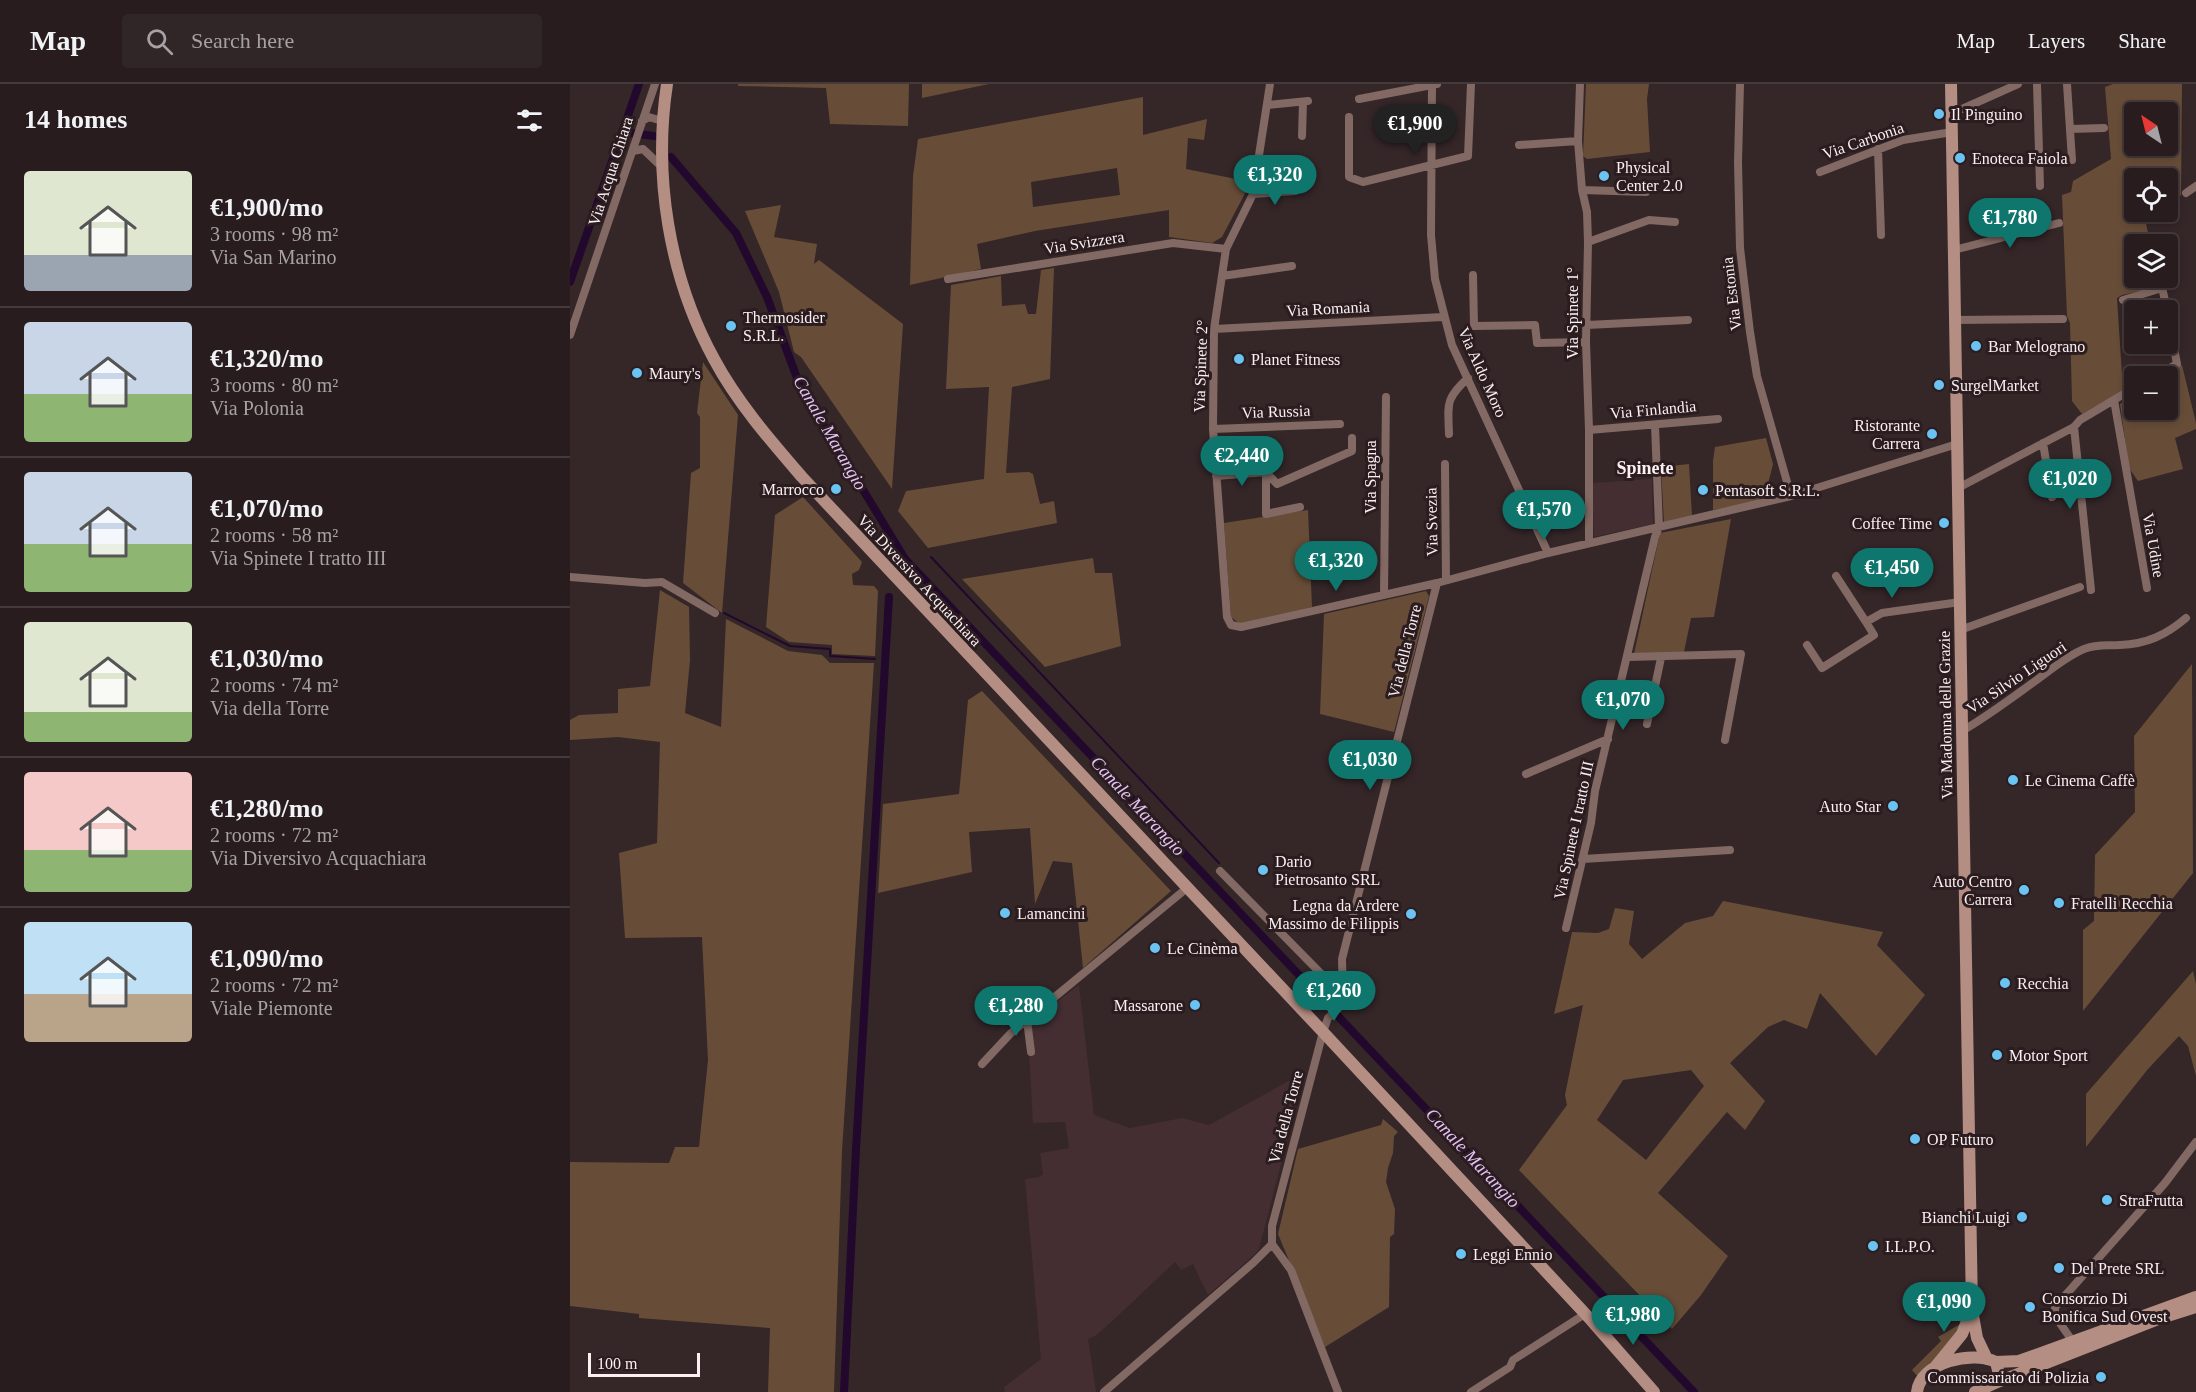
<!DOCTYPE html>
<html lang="en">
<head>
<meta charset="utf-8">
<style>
	body { margin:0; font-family:Georgia,serif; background:#302527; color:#f1f3f6; height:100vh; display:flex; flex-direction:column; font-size:22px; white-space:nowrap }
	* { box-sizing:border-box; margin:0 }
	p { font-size:20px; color:#a5a1a4 }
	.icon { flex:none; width:33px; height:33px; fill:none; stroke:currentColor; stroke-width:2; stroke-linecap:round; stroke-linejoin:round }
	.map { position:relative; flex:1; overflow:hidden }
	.sheet { display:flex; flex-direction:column; background:#281c1e; width:570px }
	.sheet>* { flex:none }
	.needle { width:39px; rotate:325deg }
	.tools { position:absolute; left:1554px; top:18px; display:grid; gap:12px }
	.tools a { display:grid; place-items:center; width:54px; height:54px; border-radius:6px; background:#281c1e; box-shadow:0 3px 9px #0003,0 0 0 2px #443a3c; font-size:30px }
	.scale { position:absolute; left:18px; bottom:15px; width:112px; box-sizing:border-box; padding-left:6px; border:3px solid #faeff1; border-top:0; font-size:16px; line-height:21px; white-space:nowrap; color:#faeff1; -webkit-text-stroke:4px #2b1c1f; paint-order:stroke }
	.price { position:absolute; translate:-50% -51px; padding:0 14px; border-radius:21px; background:#0f766e; color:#fff; font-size:20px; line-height:39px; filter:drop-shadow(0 2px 3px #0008) }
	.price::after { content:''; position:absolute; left:50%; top:36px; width:18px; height:14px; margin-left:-9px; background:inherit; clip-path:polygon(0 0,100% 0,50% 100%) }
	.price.on { background:#222; color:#fff }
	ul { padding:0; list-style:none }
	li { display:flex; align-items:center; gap:18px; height:150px; padding:0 24px }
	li+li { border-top:2px solid #443a3c }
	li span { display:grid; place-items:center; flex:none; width:168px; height:120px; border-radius:6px; color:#555 }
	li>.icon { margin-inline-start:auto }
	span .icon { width:72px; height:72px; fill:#fffc; stroke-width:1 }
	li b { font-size:26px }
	h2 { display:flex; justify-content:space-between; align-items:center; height:72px; padding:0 24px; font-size:26px }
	header { display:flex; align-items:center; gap:36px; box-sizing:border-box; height:84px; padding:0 30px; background:#281c1e; border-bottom:2px solid #443a3c }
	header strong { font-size:28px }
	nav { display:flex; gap:33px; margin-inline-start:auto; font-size:21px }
	.search { width:420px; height:54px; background:#302527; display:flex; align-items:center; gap:15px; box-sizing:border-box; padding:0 21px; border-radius:6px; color:#a5a1a4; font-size:22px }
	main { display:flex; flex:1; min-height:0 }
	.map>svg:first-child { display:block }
	.built { fill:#442e32 }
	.green { fill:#674d38; fill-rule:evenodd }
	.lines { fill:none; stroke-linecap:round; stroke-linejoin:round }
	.stream { stroke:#22082d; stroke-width:2 }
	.canal { stroke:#22082d; stroke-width:8 }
	.street { stroke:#826963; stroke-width:8 }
	.secondary { stroke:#b48d83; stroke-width:12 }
	.poi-dot { fill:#6ac3f1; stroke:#2b1c1f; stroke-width:2 }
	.labels { text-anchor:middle; stroke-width:6; stroke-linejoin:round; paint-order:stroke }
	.poi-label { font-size:16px; fill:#faeff1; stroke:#2b1c1f; text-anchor:start }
	.street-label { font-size:16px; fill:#faeff1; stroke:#2b1c1f }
	.water-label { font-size:18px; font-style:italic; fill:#e5c2f9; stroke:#2b1c1f }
	.neighbourhood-label { font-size:18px; font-weight:bold; fill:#faeff1; stroke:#2b1c1f }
</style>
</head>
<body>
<header>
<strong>Map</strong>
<div class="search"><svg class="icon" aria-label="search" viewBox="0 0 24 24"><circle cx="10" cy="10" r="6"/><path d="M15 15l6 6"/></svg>Search here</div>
<nav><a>Map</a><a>Layers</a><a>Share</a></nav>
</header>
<main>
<section class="sheet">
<h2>14 homes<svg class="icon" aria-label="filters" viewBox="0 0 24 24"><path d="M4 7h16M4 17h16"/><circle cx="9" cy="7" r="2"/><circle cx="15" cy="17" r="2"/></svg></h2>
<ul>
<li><span style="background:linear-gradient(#dfe7d0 70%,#9aa5b1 0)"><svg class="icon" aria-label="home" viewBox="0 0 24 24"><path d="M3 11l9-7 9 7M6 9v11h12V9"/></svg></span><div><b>€1,900/mo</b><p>3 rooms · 98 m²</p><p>Via San Marino</p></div></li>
<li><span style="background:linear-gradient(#c9d6e8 60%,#8fb573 0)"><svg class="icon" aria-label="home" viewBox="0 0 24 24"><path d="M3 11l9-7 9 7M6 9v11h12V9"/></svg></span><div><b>€1,320/mo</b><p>3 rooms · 80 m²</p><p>Via Polonia</p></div></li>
<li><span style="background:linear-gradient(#c9d6e8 60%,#8fb573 0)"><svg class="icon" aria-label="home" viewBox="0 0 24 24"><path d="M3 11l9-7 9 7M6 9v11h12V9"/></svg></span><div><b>€1,070/mo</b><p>2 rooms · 58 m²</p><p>Via Spinete I tratto III</p></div></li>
<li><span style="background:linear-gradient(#dfe7d0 75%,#8fb573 0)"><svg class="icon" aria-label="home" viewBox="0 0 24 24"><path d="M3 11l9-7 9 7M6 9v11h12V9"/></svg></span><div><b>€1,030/mo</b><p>2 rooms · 74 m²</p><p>Via della Torre</p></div></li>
<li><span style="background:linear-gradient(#f6c9c9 65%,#8fb573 0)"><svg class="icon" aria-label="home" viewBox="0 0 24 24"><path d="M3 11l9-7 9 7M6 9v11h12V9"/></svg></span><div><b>€1,280/mo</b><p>2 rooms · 72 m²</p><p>Via Diversivo Acquachiara</p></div></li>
<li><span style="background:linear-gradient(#bfe0f5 60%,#b9a48a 0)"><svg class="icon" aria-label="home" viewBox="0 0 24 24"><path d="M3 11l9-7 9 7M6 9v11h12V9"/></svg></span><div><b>€1,090/mo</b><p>2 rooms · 72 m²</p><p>Viale Piemonte</p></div></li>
</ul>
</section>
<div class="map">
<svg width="1626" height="1308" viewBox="0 0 1626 1308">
	<rect width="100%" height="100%" fill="#352628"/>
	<path class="built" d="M1082 395 1083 440 1024 453 1022 399Z
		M509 901 524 1031 560 1044 612 1034 639 1041 735 988 689 1165 684 1171 638 1211 623 1180 611 1186 605 1178 538 1241 525 1252 518 1255 526 1308H435L434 1303 471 1275 455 1095 469 1093 473 1090 470 1069 499 1064 495 1038 463 1039 459 969 460 938Z"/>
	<path class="green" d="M168 0H339L338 42 260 40 256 4 168 2Z
		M352 0H419L352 14Z
		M1016 0H1079L1077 15 1080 68 1017 75 1013 72Z
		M1543 0H1612L1611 111 1598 122V94H1564V128H1590L1576 139 1580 160H1564V194H1586L1588 203 1552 211 1547 214 1553 307 1512 330 1502 317 1500 239 1497 232 1492 111 1501 108 1503 97 1541 75 1535 3ZM1564 28H1598V62H1564Z
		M573 13V51L637 35 634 56 618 54 616 85 681 98 652 153 642 159 599 153V126L465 147 407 160 411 185 340 201 343 92 348 55ZM547 84 550 111 463 123 461 98Z
		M211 121 204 153 247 160 244 180 249 176 333 240 322 405 231 273 224 268 209 208 175 127Z
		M484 184 480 295 442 303 436 389 459 388 463 390 470 420 484 417 487 439 358 464 328 427 336 407 414 395 419 303 376 305 381 201 431 192 432 222 455 220 458 230H466L471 186Z
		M133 278 168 331 152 529 113 499 121 389 130 384V333L127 329Z
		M1612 281 1626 339V345L1605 354 1613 385 1568 397 1559 384 1550 320 1564 311V326H1598V292H1595Z
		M1196 354 1203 380 1194 416 1143 426V377L1145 363Z
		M1119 380 1122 432 1094 439 1091 383Z
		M233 413 292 478 289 486 282 490 283 501 304 502 308 507 305 572 262 570V561L219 558 196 543 205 431Z
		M738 426 742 523 671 541 661 533 654 439Z
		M1161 435 1144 533 1121 534 1114 568 1064 570 1090 449Z
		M523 474 525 489H542L551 562 475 583 392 495Z
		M90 506 119 523 120 576 115 629 151 643 156 535 218 567 252 571 260 579H304L272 1067 264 1308H198L200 1244 69 1234V1230L0 1222V1078L99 1079 105 1063H129L138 976 132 853 55 854 49 769 87 759 90 658 48 653 0 656V636L9 631 48 629V605L80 602Z
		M856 507 859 512 824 648 750 630 754 530Z
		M1622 580 1623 789 1513 927V846L1524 837 1525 771 1565 728 1564 652Z
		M412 607 601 807 513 884 502 779 483 777 465 820 460 744 399 748 402 788 308 809 313 720 389 710 398 616Z
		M1153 817 1313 848 1307 861 1355 911 1306 972 1250 909 1237 945 1214 936 1198 943 1160 979 1195 1017 1175 1046 1157 1028 1088 1109 1158 1172 1131 1211 1102 1245 949 1086 997 1021 995 1011 1013 921 984 930 1002 848 1028 849 1039 845 1045 824 1064 827 1059 860 1072 875 1115 839 1143 832ZM1121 986 1134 1002 1076 1076 1027 1036 1053 996Z
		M1623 887 1626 900V992L1618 962 1609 952 1578 985 1516 1063V1010Z
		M813 1035 828 1048 824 1052 823 1069 818 1084 816 1098 825 1125 824 1150 820 1153 819 1223 755 1263 708 1150 728 1065 811 1041Z
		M1392 1239 1386 1254 1348 1293 1342 1286 1371 1257 1368 1253Z"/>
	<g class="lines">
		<path class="stream" d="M361 473 649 779
			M154 529 220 562 260 565V572L305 575
			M312 576H315"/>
		<path class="canal" d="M52 48 84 52
			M101 73 166 149 197 213 230 302 335 475 1124 1308
			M0 198 69 0
			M274 1308 286 1065 319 513"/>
		<path class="street" d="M700 0 683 110 656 165 644 245 643 345 657 533 661 541 671 543 867 499 978 469 1221 412 1387 360
			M862 0 861 151 865 195 882 261 978 469
			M1010 0 1008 57 1012 106 1017 128 1018 158 1016 258 1019 346V459
			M1170 0 1168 78 1170 164 1180 248 1187 292 1221 412
			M1467 0 1470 102
			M1497 0 1502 76
			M789 15 867 0
			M698 21 738 17
			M1381 27 1392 25 1448 0
			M779 33V93L793 98 898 72 901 0
			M72 37 79 33 92 37
			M1500 45 1534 44
			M732 52 733 18
			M949 61 1008 57
			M1308 65 1311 151
			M63 67 73 65 93 84
			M1250 88 1333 56 1382 48
			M1012 106 1076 108
			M1616 109 1626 102
			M683 110 725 107
			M1018 158 1079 136 1105 138
			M1384 166 1489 139
			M903 191 904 242 965 241 967 259 1016 258
			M652 192 722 182
			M1590 194 1597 226
			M378 195 603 159 656 165
			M1553 216 1592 204
			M1385 236 1493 235
			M1017 241 1118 236
			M644 245 873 233
			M0 251 85 0
			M1585 292 1607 280 1598 232
			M1544 316 1577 504
			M1504 343 1521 506
			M643 345 770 340
			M1019 346 1148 335
			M879 350C878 320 875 315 898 294
			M1473 359 1482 413
			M692 366 696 388 707 400 782 367V354
			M875 380 876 496
			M646 392 696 388V430L730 423
			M1388 404 1504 343 1510 336 1564 304
			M1266 492 1296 538 1312 529 1390 518
			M0 493 75 499 92 498 145 529
			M814 510 816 313
			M1390 546 1510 503
			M1237 561 1252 584 1304 551 1296 538
			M1058 573 1171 570 1155 656
			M1077 640 1091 574
			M1392 647C1418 632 1443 613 1468 595 1483 584 1497 572 1514 565 1527 560 1537 562 1550 561 1577 560 1596 551 1616 534
			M956 690 1038 655
			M1013 775 1160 766
			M650 787 772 911
			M996 844 1021 739 1025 707 1085 453 1089 443 1085 341
			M457 936 461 968
			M412 980 441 949 617 804
			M702 1160 721 1186 768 1308
			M1503 1258 1485 1232V1223L1595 1099 1626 1058
			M534 1308 683 1179 702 1160V1142L753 948 758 934 773 920 772 875 867 499
			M901 1308 940 1283 943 1276 1015 1230"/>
		<path class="secondary" d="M97 0C83 92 99 193 144 275 167 318 200 356 232 393L753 948 1021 1236 1084 1308
			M1381 0 1402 1226 1407 1254 1417 1275
			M1426 1278 1449 1277 1626 1213
			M1366 1282 1392 1250 1401 1227
			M1425 1299 1591 1234 1626 1223
			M1347 1308C1350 1278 1403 1266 1426 1278L1429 1291 1425 1299 1405 1308"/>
	</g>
	<g class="poi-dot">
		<circle cx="1369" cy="30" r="6"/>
		<circle cx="1390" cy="74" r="6"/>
		<circle cx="1034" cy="92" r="6"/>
		<circle cx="161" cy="242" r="6"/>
		<circle cx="1406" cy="262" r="6"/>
		<circle cx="669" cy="275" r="6"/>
		<circle cx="67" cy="289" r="6"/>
		<circle cx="1369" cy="301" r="6"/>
		<circle cx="1362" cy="350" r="6"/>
		<circle cx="266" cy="405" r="6"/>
		<circle cx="1133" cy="406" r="6"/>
		<circle cx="1374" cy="439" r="6"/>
		<circle cx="1443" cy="696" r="6"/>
		<circle cx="1323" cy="722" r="6"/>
		<circle cx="693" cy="786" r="6"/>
		<circle cx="1454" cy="806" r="6"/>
		<circle cx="1489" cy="819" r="6"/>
		<circle cx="435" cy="829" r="6"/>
		<circle cx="841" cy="830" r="6"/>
		<circle cx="585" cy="864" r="6"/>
		<circle cx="1435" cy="899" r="6"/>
		<circle cx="625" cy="921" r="6"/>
		<circle cx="1427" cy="971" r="6"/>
		<circle cx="1345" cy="1055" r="6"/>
		<circle cx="1537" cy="1116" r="6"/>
		<circle cx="1452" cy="1133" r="6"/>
		<circle cx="1303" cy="1162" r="6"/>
		<circle cx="891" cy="1170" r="6"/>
		<circle cx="1489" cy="1184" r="6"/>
		<circle cx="1460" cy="1223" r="6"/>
		<circle cx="1531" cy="1293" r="6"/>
	</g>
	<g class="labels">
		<g class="poi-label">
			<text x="1381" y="36">Il Pinguino</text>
			<text x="1402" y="80">Enoteca Faiola</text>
			<text x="1046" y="89">Physical<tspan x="1046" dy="18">Center 2.0</tspan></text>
			<text x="173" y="239">Thermosider<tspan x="173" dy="18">S.R.L.</tspan></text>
			<text x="1418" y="268">Bar Melograno</text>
			<text x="681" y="281">Planet Fitness</text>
			<text x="79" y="295">Maury's</text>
			<text x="1381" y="307">SurgelMarket</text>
			<text x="1350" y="347" text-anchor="end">Ristorante<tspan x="1350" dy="18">Carrera</tspan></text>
			<text x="254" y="411" text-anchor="end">Marrocco</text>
			<text x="1145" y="412">Pentasoft S.R.L.</text>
			<text x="1362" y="445" text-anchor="end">Coffee Time</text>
			<text x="1455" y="702">Le Cinema Caffè</text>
			<text x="1311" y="728" text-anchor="end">Auto Star</text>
			<text x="705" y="783">Dario<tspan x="705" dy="18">Pietrosanto SRL</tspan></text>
			<text x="1442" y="803" text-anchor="end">Auto Centro<tspan x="1442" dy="18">Carrera</tspan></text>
			<text x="1501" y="825">Fratelli Recchia</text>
			<text x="829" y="827" text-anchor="end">Legna da Ardere<tspan x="829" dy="18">Massimo de Filippis</tspan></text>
			<text x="447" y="835">Lamancini</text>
			<text x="597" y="870">Le Cinèma</text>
			<text x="1447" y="905">Recchia</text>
			<text x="613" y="927" text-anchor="end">Massarone</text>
			<text x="1439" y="977">Motor Sport</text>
			<text x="1357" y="1061">OP Futuro</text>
			<text x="1549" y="1122">StraFrutta</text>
			<text x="1440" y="1139" text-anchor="end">Bianchi Luigi</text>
			<text x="1315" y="1168">I.L.P.O.</text>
			<text x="903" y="1176">Leggi Ennio</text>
			<text x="1501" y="1190">Del Prete SRL</text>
			<text x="1472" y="1220">Consorzio Di<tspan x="1472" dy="18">Bonifica Sud Ovest</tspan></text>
			<text x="1519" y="1299" text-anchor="end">Commissariato di Polizia</text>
		</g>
		<g class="street-label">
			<text transform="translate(1293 56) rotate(-19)" y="6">Via Carbonia</text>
			<text transform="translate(40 87) rotate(-72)" y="6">Via Acqua Chiara</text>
			<text transform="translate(514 158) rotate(-9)" y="6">Via Svizzera</text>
			<text transform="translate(1161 210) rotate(-97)" y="6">Via Estonia</text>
			<text transform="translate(758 224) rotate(-3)" y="6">Via Romania</text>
			<text transform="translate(1002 229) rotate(-90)" y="6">Via Spinete 1°</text>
			<text transform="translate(630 282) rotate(-88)" y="6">Via Spinete 2°</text>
			<text transform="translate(913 288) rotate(66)" y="6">Via Aldo Moro</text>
			<text transform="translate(1083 325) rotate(-5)" y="6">Via Finlandia</text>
			<text transform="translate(706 327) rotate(-2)" y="6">Via Russia</text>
			<text transform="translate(800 393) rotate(-90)" y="6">Via Spagna</text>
			<text transform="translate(861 438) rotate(-91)" y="6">Via Svezia</text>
			<text transform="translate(1584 461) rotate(80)" y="6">Via Udine</text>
			<text transform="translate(350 496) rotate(47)" y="6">Via Diversivo Acquachiara</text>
			<text transform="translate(834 567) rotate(-76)" y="6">Via della Torre</text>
			<text transform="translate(1446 593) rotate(-34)" y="6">Via Silvio Liguori</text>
			<text transform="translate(1375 631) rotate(-91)" y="6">Via Madonna delle Grazie</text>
			<text transform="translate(1003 746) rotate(-78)" y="6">Via Spinete I tratto III</text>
			<text transform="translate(715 1033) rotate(-75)" y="6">Via della Torre</text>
		</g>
		<g class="water-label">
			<text transform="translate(260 349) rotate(60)" y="6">Canale Marangio</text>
			<text transform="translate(568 722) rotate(47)" y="6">Canale Marangio</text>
			<text transform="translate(903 1074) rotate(47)" y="6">Canale Marangio</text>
		</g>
		<g class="neighbourhood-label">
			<text x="1075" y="390">Spinete</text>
		</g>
	</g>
</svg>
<div class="tools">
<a><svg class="needle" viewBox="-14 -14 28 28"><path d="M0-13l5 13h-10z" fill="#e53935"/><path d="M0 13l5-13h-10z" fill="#a5a1a4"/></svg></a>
<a><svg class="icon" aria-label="locate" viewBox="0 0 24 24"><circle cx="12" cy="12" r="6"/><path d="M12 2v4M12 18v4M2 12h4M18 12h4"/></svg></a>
<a><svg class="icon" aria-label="layers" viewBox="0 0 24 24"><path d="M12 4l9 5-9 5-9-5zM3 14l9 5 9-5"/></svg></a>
<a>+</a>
<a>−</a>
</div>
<div class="scale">100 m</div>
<b class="price on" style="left:845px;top:71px">€1,900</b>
<b class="price" style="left:705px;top:122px">€1,320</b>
<b class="price" style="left:1440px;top:165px">€1,780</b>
<b class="price" style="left:672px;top:403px">€2,440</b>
<b class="price" style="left:1500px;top:426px">€1,020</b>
<b class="price" style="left:974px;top:457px">€1,570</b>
<b class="price" style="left:766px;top:508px">€1,320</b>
<b class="price" style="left:1322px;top:515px">€1,450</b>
<b class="price" style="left:1053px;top:647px">€1,070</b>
<b class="price" style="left:800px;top:707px">€1,030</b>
<b class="price" style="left:764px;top:938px">€1,260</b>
<b class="price" style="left:446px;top:953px">€1,280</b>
<b class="price" style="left:1374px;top:1249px">€1,090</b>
<b class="price" style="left:1063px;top:1262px">€1,980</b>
</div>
</main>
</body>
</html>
